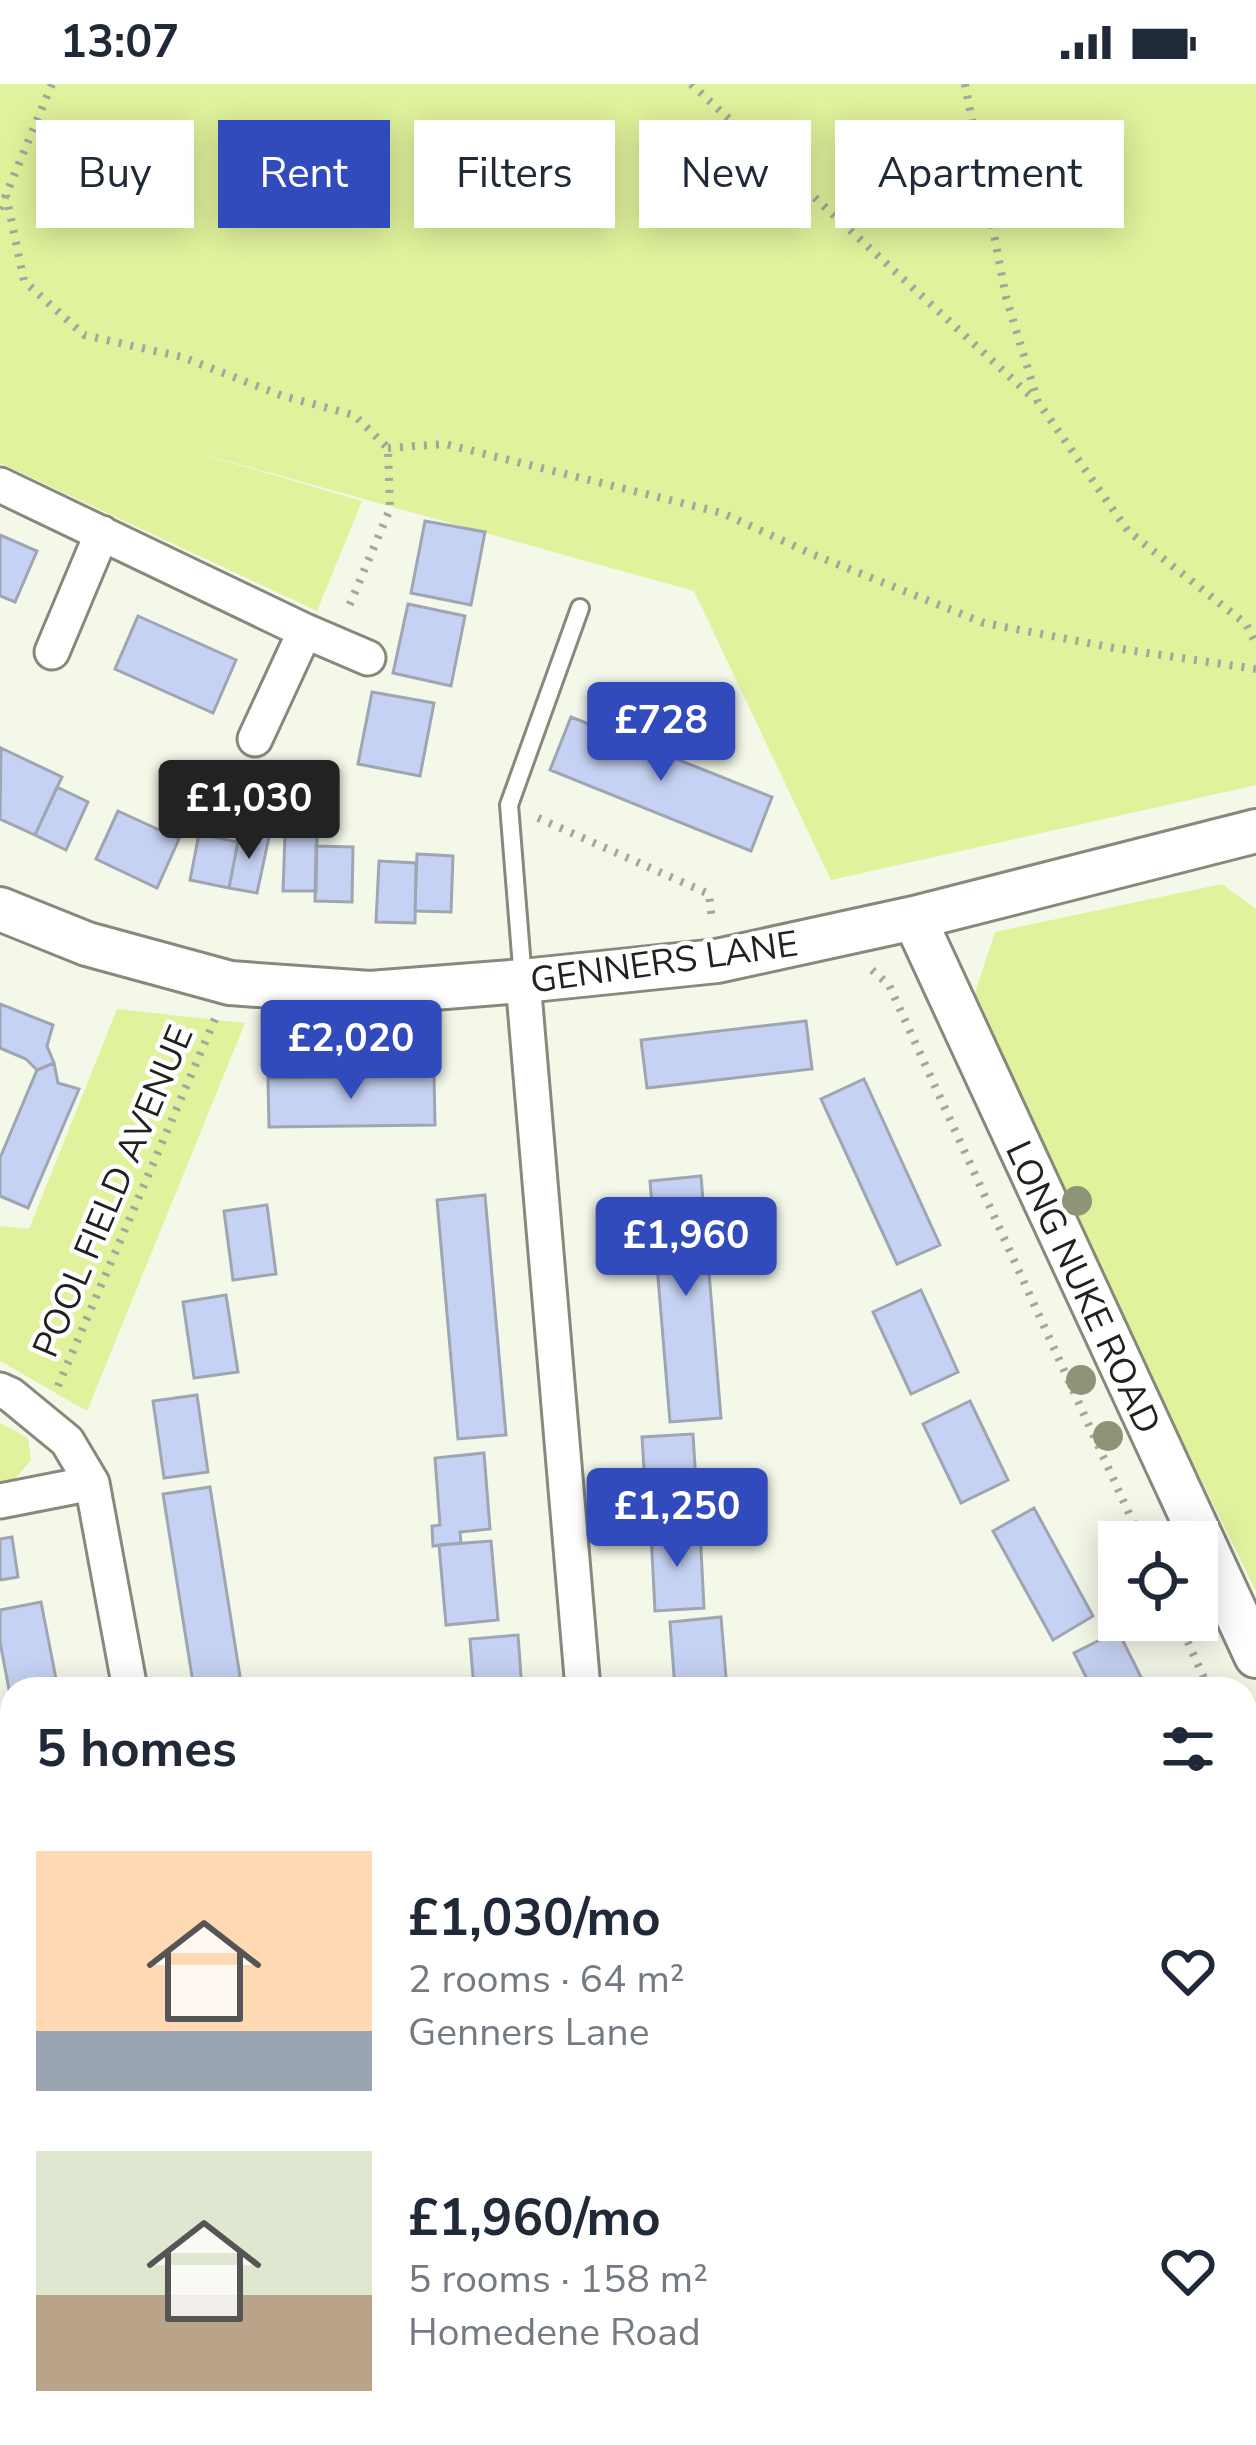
<!DOCTYPE html>
<html lang="en">
<head>
<meta charset="utf-8">
<style>
	body { margin:0; font-family:"Nunito Sans",sans-serif; background:#f6f6f7; color:#1f2937; height:100vh; display:flex; flex-direction:column; font-size:45px; white-space:nowrap }
	* { box-sizing:border-box; margin:0 }
	p { font-size:39px; color:#747a83 }
	.icon { flex:none; width:66px; height:66px; fill:none; stroke:currentColor; stroke-width:2; stroke-linecap:round; stroke-linejoin:round }
	.map { position:relative; flex:1; overflow:hidden }
	.sheet { position:absolute; left:0px; top:1593px; width:1257px; height:768px; display:flex; flex-direction:column; background:#fff; border-radius:36px 36px 0 0; box-shadow:0 6px 30px #0003 }
	.sheet>* { flex:none }
	.top-card { position:absolute; left:36px; top:36px; width:1185px; height:108px; display:flex; gap:24px }
	.controls { position:absolute; left:1098px; top:1437px; display:grid; gap:24px }
	.controls a { display:grid; place-items:center; width:120px; height:120px; border-radius:0px; background:#fff; box-shadow:0 6px 30px #0003; font-size:60px }
	.price { position:absolute; translate:-50% -102px; padding:0 27px; border-radius:12px; background:#314abc; color:#fff; font-size:39px; line-height:78px; filter:drop-shadow(0 3px 6px #0008) }
	.price::after { content:''; position:absolute; left:50%; top:72px; width:36px; height:27px; margin-left:-18px; background:inherit; clip-path:polygon(0 0,100% 0,50% 100%) }
	.price.active { background:#222; color:#fff }
	ul { padding:0; list-style:none }
	li { display:flex; align-items:center; gap:36px; height:300px; padding:0 36px }
	li span { display:grid; place-items:center; flex:none; width:336px; height:240px; border-radius:0px; color:#555 }
	li>.icon { margin-inline-start:auto }
	span .icon { width:144px; height:144px; fill:#fffc; stroke-width:1 }
	li b { font-size:51px }
	h2 { display:flex; justify-content:space-between; align-items:center; height:144px; padding:0 36px; font-size:51px }
	.chip { padding:0 42px; border-radius:0px; background:#fff; box-shadow:0 6px 30px #0003; font-size:42px; line-height:108px }
	.chip.active { background:#314abc; color:#fff }
	.status { display:flex; justify-content:space-between; align-items:center; height:84px; padding:0 60px; background:#fff; direction:ltr }
	.status svg { height:33px; fill:currentColor }
	.map>svg:first-child { display:block }
	.green { fill:#e0f29b }
	.building { fill:#c6d2f3; stroke:#9fa5b2; stroke-width:3 }
	.lines { fill:none; stroke-linecap:round; stroke-linejoin:round }
	.service-casing { stroke:#86897c; stroke-width:22 }
	.minor-casing { stroke:#86897c; stroke-width:39 }
	.tertiary-casing { stroke:#86897c; stroke-width:48 }
	.path { stroke:#a4a79c; stroke-width:8; stroke-dasharray:3 9; stroke-linecap:butt }
	.service { stroke:#fff; stroke-width:16 }
	.minor { stroke:#fff; stroke-width:33 }
	.tertiary { stroke:#fff; stroke-width:42 }
	.tree { fill:#8e9478 }
	.labels { text-anchor:middle; stroke-width:9; stroke-linejoin:round; paint-order:stroke }
	.street-label { font-size:36px; fill:#21221d; stroke:#fff }
</style>
</head>
<body>
<div class="status"><b>13:07</b><svg viewBox="0 0 49 12"><path d="M0 12V9h3v3zM5 12V6h3v6zM10 12V3h3v9zM15 12V0h3v12zM26 1h20v11H26zM47 4h2v5h-2z"/></svg></div>
<div class="map">
<svg width="1256" height="2361" viewBox="0 0 1256 2361">
	<rect width="100%" height="100%" fill="#f4f8e9"/>
	<path class="green" d="M0 0H1256V701L831 796 694 507 188 366 362 417 317 527 0 379Z
		M1222 800 1256 825V1507L1123 1237 974 912 995 848Z
		M117 925 245 939 87 1327 0 1277V1142L29 1145Z
		M0 1339 28 1354 31 1376 14 1396 0 1398Z"/>
	<path class="building" d="M425 437 485 448 471 521 411 509Z
		M0 451 37 467 15 518 0 512Z
		M408 520 465 532 451 602 393 589Z
		M138 532 236 576 213 629 115 585Z
		M372 608 434 619 420 692 358 680Z
		M571 633 772 713 751 767 550 686Z
		M1 664 62 693 35 751 0 735Z
		M57 703 88 718 66 766 35 751Z
		M118 727 179 755 157 804 96 775Z
		M240 747 269 753 257 809 229 804Z
		M199 750 238 758 229 804 190 796Z
		M285 751 317 752 316 807H283Z
		M316 762 353 763 352 818 315 817Z
		M417 770 453 772 451 828 415 827Z
		M379 777 416 779 415 839 376 838Z
		M0 920 53 941 47 962 54 979 37 986 26 975 0 964Z
		M806 937 812 985 647 1004 641 956Z
		M54 979 58 999 79 1005 28 1124 0 1112V1074L37 986Z
		M434 992 435 1041 269 1043 268 994Z
		M864 995 940 1161 897 1180 821 1015Z
		M701 1092 721 1334 670 1338 650 1097Z
		M485 1111 506 1351 458 1355 437 1116Z
		M267 1121 276 1190 233 1196 224 1127Z
		M921 1206 958 1288 911 1310 873 1228Z
		M226 1211 238 1288 194 1294 183 1218Z
		M197 1311 208 1388 164 1394 153 1317Z
		M970 1317 1008 1396 961 1419 923 1340Z
		M693 1350 698 1431 647 1434 642 1353Z
		M484 1369 490 1445 460 1448 461 1459 433 1462 432 1442 440 1441 435 1374Z
		M210 1403 242 1605H194L163 1410Z
		M1034 1424 1093 1532 1053 1556 993 1447Z
		M700 1446 704 1524 655 1527 651 1449Z
		M12 1453 18 1493 0 1496V1455Z
		M491 1457 498 1536 446 1541 439 1461Z
		M41 1518 58 1605H12V1621L0 1558V1526Z
		M721 1533 727 1605H675L670 1538Z
		M1118 1547 1147 1605H1092L1074 1569Z
		M518 1551 522 1605H474L470 1555Z
		M943 1600V1605H867L866 1604Z
		M1245 1922 1256 1942V2018L1245 2025Z
		M12 1966V2045L0 2048V1970Z
		M1256 2168V2221L1245 2223V2170Z
		M92 2349H164L178 2361H98L89 2353Z
		M293 2349H342L339 2361Z
		M956 2349H983L987 2361H930Z
		M1076 2349H1136L1113 2361H1082Z"/>
	<g class="lines">
		<defs>
			<path id="service" d="M523 896 509 721 580 524
				M1245 2104 1256 2098"/>
			<path id="minor" d="M0 401 305 547 368 574
				M52 568 102 449
				M255 655 305 547
				M523 897 583 1605
				M0 1306 11 1311 67 1357 92 1399 130 1605
				M0 1417 92 1399
				M1245 1670 1256 1665
				M783 2349 787 2361
				M1254 2352 1256 2354"/>
			<path id="tertiary" d="M0 825 87 860 230 899 370 909 523 897 717 877 914 834 1256 747
				M914 834 1256 1572"/>
		</defs>
		<use href="#service" class="service-casing"/>
		<use href="#minor" class="minor-casing"/>
		<use href="#tertiary" class="tertiary-casing"/>
		<path class="path" d="M691 0 1034 315
			M965 0 1006 213 1038 318 1128 447 1246 540 1256 560
			M6 111 24 197 84 251 182 273 283 312 354 331 388 364 390 425 347 527
			M0 125 52 0
			M388 364 445 360 722 429 812 470 984 539 1114 564 1256 585
			M538 734 709 810 712 836
			M872 886 889 901 1142 1458
			M58 1302 215 935
			M1178 1536 1209 1605
			M0 1831 12 1836"/>
		<use href="#service" class="service"/>
		<use href="#minor" class="minor"/>
		<use href="#tertiary" class="tertiary"/>
	</g>
	<g class="tree">
		<circle cx="1077" cy="1117" r="15"/>
		<circle cx="1081" cy="1296" r="15"/>
		<circle cx="1108" cy="1352" r="15"/>
	</g>
	<g class="labels">
		<g class="street-label">
			<text transform="translate(664 877) rotate(-8)" y="13">GENNERS LANE</text>
			<text transform="translate(112 1107) rotate(-67)" y="13">POOL FIELD AVENUE</text>
			<text transform="translate(1084 1203) rotate(65)" y="13">LONG NUKE ROAD</text>
		</g>
	</g>
</svg>
<div class="controls">
<a><svg class="icon" aria-label="locate" viewBox="0 0 24 24"><circle cx="12" cy="12" r="6"/><path d="M12 2v4M12 18v4M2 12h4M18 12h4"/></svg></a>
</div>
<b class="price" style="left:661px;top:700px">£728</b>
<b class="price active" style="left:249px;top:778px">£1,030</b>
<b class="price" style="left:351px;top:1018px">£2,020</b>
<b class="price" style="left:686px;top:1215px">£1,960</b>
<b class="price" style="left:677px;top:1486px">£1,250</b>
<div class="top-card">
<a class="chip">Buy</a>
<a class="chip active">Rent</a>
<a class="chip">Filters</a>
<a class="chip">New</a>
<a class="chip">Apartment</a>
</div>
<section class="sheet">
<h2>5 homes<svg class="icon" aria-label="filters" viewBox="0 0 24 24"><path d="M4 7h16M4 17h16"/><circle cx="9" cy="7" r="2"/><circle cx="15" cy="17" r="2"/></svg></h2>
<ul>
<li><span style="background:linear-gradient(#ffd9b3 75%,#9aa5b1 0)"><svg class="icon" aria-label="home" viewBox="0 0 24 24"><path d="M3 11l9-7 9 7M6 9v11h12V9"/></svg></span><div><b>£1,030/mo</b><p>2 rooms · 64 m²</p><p>Genners Lane</p></div><svg class="icon" aria-label="heart" viewBox="0 0 24 24"><path d="M12 20l-8-8c-3-5 5-10 8-4 3-6 11-1 8 4z"/></svg></li>
<li><span style="background:linear-gradient(#dfe7d0 60%,#b9a48a 0)"><svg class="icon" aria-label="home" viewBox="0 0 24 24"><path d="M3 11l9-7 9 7M6 9v11h12V9"/></svg></span><div><b>£1,960/mo</b><p>5 rooms · 158 m²</p><p>Homedene Road</p></div><svg class="icon" aria-label="heart" viewBox="0 0 24 24"><path d="M12 20l-8-8c-3-5 5-10 8-4 3-6 11-1 8 4z"/></svg></li>
</ul>
</section>
</div>
</body>
</html>
